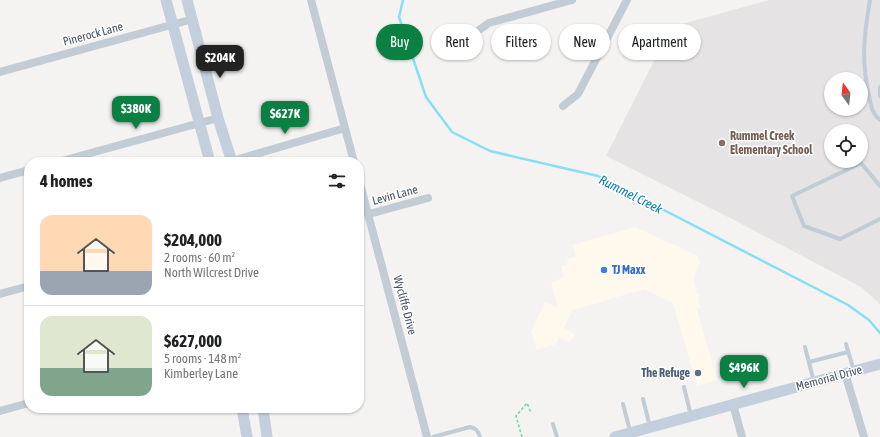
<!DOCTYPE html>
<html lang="en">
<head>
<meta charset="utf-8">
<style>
	body { margin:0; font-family:"Asap Condensed",sans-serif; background:#f6f6f6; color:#202124; height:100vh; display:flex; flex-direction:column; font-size:15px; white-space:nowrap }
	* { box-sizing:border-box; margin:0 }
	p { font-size:13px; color:#757577 }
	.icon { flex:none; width:22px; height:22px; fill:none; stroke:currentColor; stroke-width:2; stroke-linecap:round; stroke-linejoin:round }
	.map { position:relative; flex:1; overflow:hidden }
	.sheet { position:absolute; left:24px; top:157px; width:340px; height:256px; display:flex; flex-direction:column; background:#fff; border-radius:16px; box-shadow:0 1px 3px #0004 }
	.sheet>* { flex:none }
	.hud { position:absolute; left:376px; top:24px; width:380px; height:36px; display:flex; gap:8px }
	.needle { width:26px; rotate:345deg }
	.fabs { position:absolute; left:824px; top:72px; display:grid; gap:8px }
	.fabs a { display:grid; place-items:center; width:44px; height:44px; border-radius:50%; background:#fff; box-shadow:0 1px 3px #0004; font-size:20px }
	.price { position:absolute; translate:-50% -34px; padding:0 9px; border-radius:8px; background:#0b8043; color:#fff; font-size:13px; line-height:26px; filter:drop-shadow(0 1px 2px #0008) }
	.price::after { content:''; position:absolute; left:50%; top:24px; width:12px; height:9px; margin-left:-6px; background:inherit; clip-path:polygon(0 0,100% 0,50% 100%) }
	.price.active { background:#222; color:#fff }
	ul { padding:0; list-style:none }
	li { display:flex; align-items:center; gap:12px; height:100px; padding:0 16px }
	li+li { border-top:1px solid #e0e0e0 }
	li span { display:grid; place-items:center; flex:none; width:112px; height:80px; border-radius:12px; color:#555 }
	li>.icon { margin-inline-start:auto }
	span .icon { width:48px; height:48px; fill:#fffc; stroke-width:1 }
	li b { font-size:17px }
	h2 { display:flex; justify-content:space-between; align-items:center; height:48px; padding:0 16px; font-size:17px }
	.chip { padding:0 14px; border-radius:18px; background:#fff; box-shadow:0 1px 3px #0004; font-size:14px; line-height:36px }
	.chip.active { background:#0b8043; color:#fff }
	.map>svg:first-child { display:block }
	.commercial { fill:#fef9ec }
	.education { fill:#e6e3e4; fill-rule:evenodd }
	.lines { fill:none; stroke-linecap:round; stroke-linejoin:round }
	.stream { stroke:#86dff6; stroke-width:2.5 }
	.path { stroke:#71d7a5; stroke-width:1.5; stroke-dasharray:3 2; stroke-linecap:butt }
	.service { stroke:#c2ccd5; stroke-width:4 }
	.minor { stroke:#c2ccd5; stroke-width:8 }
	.secondary { stroke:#c3cfdc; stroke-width:11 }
	.education-dot { fill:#8d6e63; stroke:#fff; stroke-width:1.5 }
	.shop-dot { fill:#3f7fe0; stroke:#fff; stroke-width:1.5 }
	.service-dot { fill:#5c6f8a; stroke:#fff; stroke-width:1.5 }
	.labels { text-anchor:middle; stroke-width:3; stroke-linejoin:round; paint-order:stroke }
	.street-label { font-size:12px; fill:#475562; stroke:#fff }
	.education-label { font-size:12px; font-weight:bold; fill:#785e54; stroke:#fff; text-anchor:start }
	.shop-label { font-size:12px; font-weight:bold; fill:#366cbe; stroke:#fff; text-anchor:start }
	.service-label { font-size:12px; font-weight:bold; fill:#4e5e75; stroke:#fff; text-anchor:end }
	.water-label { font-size:13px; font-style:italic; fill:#0380a3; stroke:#fff }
</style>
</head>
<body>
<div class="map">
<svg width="880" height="437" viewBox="0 0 880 437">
	<rect width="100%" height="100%" fill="#f5f2f2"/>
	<path class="commercial" d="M635 227 698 256 700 263 693 279 697 294 700 295 698 300 701 308 697 309 717 380 697 386 673 303 644 289 573 310 564 328 575 334 570 343 559 337 556 344 537 350 531 331 545 302 558 307 551 282 564 278 561 266 568 264 567 259 576 257 572 245Z"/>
	<path class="education" d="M769 0H880V304L861 287 732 219 606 156 671 27ZM831 79H861V109H831ZM831 131H861V161H831Z"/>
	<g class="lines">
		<path class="stream" d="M403 0 399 17 426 97 452 132 490 151 598 176 848 305 869 320 880 333"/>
		<path class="path" d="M522 437 516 416 527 403 531 413"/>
		<path class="service" d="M870 0C864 35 861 60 869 96 871 105 872 114 880 120
			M880 87V96
			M880 186 861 163 792 196 804 226 840 239 880 219
			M846 344 854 371
			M805 347 814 382
			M809 362 848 352
			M684 387 691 416
			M643 399 650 427
			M623 404 630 431
			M553 424 557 437
			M433 437 470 427C476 428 478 431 480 437"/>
		<path class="minor" d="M311 0 354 162
			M472 35 489 23 572 0
			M0 72 193 19
			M563 106 578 94 627 0
			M232 161 345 128
			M58 162 218 118
			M0 178 29 170
			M359 180 427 437
			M369 214 428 198
			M0 294 29 286
			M845 373 864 437
			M733 404 742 437
			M0 411 29 403"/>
		<path class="secondary" d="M166 0 210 162
			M187 0 218 118 232 162
			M242 408 247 437
			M263 408 267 437
			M615 437 880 364"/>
	</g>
	<circle class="education-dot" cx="722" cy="143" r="4"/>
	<circle class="shop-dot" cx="604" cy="270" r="4"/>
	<circle class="service-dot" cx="698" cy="373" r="4"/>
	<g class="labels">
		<g class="street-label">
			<text transform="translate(93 34) rotate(-15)" y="4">Pinerock Lane</text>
			<text transform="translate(395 195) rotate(-15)" y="4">Levin Lane</text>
			<text transform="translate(405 305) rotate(75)" y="4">Wycliffe Drive</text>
			<text transform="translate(829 378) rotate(-15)" y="4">Memorial Drive</text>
		</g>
		<g class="education-label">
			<text x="730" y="140">Rummel Creek<tspan x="730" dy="14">Elementary School</tspan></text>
		</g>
		<g class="shop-label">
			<text x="612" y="274">TJ Maxx</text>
		</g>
		<g class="service-label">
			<text x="690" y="377">The Refuge</text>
		</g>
		<g class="water-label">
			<text transform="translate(631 194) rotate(27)" y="5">Rummel Creek</text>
		</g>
	</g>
</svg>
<div class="fabs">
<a><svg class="needle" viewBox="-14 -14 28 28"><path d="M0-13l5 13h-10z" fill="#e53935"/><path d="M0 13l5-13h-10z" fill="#757577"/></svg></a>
<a><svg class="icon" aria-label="locate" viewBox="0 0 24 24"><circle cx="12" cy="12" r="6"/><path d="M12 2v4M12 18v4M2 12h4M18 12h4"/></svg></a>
</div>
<b class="price active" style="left:220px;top:79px">$204K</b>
<b class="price" style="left:136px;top:130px">$380K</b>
<b class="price" style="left:285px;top:135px">$627K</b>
<b class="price" style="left:744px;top:389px">$496K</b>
<div class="hud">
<a class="chip active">Buy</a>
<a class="chip">Rent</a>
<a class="chip">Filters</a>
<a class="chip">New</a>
<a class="chip">Apartment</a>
</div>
<section class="sheet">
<h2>4 homes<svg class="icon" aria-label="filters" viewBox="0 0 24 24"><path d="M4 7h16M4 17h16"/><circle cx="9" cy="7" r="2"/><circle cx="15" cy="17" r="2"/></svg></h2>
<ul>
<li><span style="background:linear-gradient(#ffd9b3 70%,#9aa5b1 0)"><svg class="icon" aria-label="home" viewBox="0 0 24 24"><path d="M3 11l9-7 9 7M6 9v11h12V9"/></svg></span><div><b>$204,000</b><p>2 rooms · 60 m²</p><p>North Wilcrest Drive</p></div></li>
<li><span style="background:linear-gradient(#dfe7d0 65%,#7fa58c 0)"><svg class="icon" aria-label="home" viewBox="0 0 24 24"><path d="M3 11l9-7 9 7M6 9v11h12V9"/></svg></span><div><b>$627,000</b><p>5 rooms · 148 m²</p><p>Kimberley Lane</p></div></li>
</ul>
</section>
</div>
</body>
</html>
